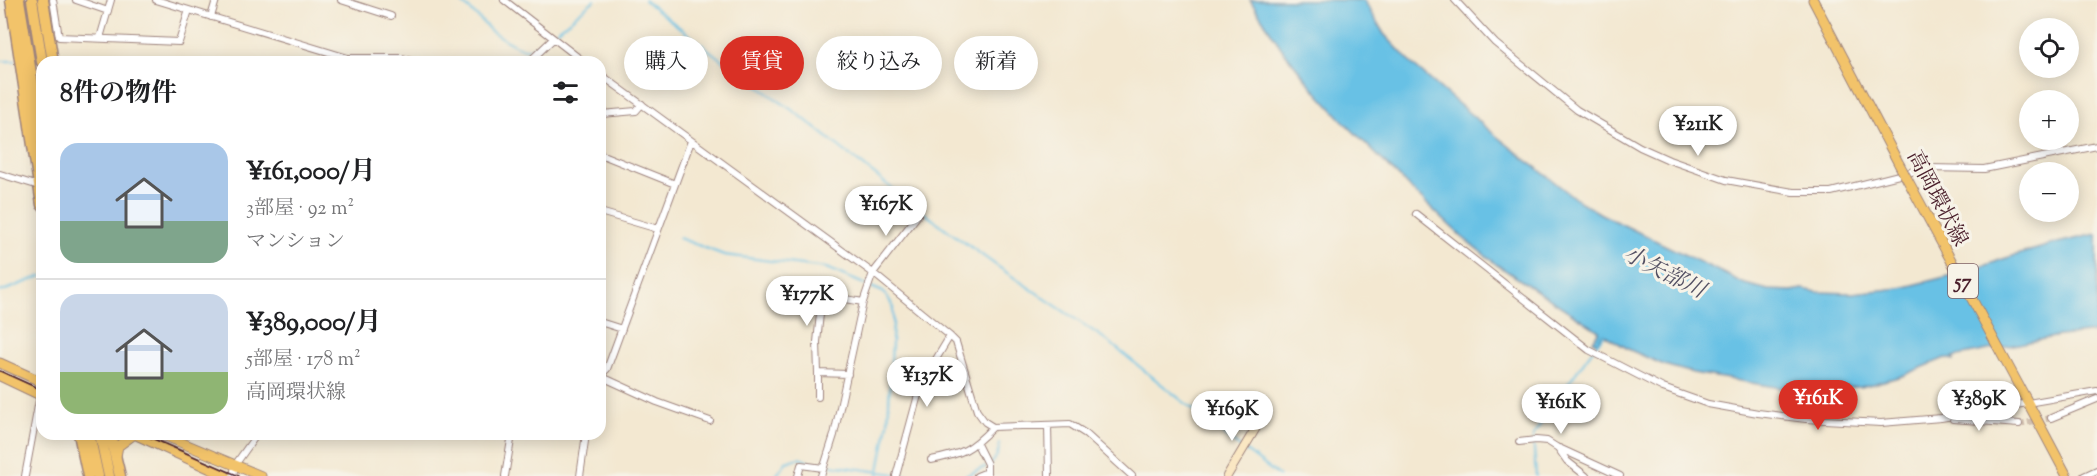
<!DOCTYPE html>
<html lang="ja">
<head>
<meta charset="utf-8">
<style>
	body { margin:0; font-family:"Sorts Mill Goudy","Noto Serif JP",serif; background:#f6f6f6; color:#202124; height:100vh; display:flex; flex-direction:column; font-size:22px; white-space:nowrap }
	* { box-sizing:border-box; margin:0 }
	p { font-size:20px; color:#757577 }
	.icon { flex:none; width:33px; height:33px; fill:none; stroke:currentColor; stroke-width:2; stroke-linecap:round; stroke-linejoin:round }
	.map { position:relative; flex:1; overflow:hidden }
	.sheet { position:absolute; left:36px; top:56px; width:570px; height:384px; display:flex; flex-direction:column; background:#fff; border-radius:18px; box-shadow:0 3px 15px #0003 }
	.sheet>* { flex:none }
	.top-card { position:absolute; left:624px; top:36px; width:570px; height:54px; display:flex; gap:12px }
	.fabs { position:absolute; left:2019px; top:18px; display:grid; gap:12px }
	.fabs a { display:grid; place-items:center; width:60px; height:60px; border-radius:50%; background:#fff; box-shadow:0 3px 15px #0003; font-size:30px }
	.price { position:absolute; translate:-50% -51px; padding:0 14px; border-radius:21px; background:#fff; color:#222; font-size:20px; line-height:39px; filter:drop-shadow(0 2px 3px #0008) }
	.price::after { content:''; position:absolute; left:50%; top:36px; width:18px; height:14px; margin-left:-9px; background:inherit; clip-path:polygon(0 0,100% 0,50% 100%) }
	.price.selected { background:#d93025; color:#fff }
	ul { padding:0; list-style:none }
	li { display:flex; align-items:center; gap:18px; height:150px; padding:0 24px }
	li+li { border-top:2px solid #e0e0e0 }
	li span { display:grid; place-items:center; flex:none; width:168px; height:120px; border-radius:18px; color:#555 }
	li>.icon { margin-inline-start:auto }
	span .icon { width:72px; height:72px; fill:#fffc; stroke-width:1 }
	li b { font-size:26px }
	h2 { display:flex; justify-content:space-between; align-items:center; height:72px; padding:0 24px; font-size:26px }
	.pill { padding:0 21px; border-radius:27px; background:#fff; box-shadow:0 3px 15px #0003; font-size:21px; line-height:54px }
	.pill.selected { background:#d93025; color:#fff }
	.map>svg:first-child { display:block }
	.water { fill:#68c1e5; stroke:#597088; stroke-width:1.5 }
	.lines { fill:none; stroke-linecap:round; stroke-linejoin:round }
	.stream { stroke:#68c1e5; stroke-width:2 }
	.street-tunnel { stroke:#d1c0b0; stroke-width:6; stroke-dasharray:6 3; stroke-linecap:butt }
	.street-casing { stroke:#9e847e; stroke-width:8 }
	.secondary-casing { stroke:#9e847e; stroke-width:10 }
	.primary-casing { stroke:#9e847e; stroke-width:11 }
	.highway-casing { stroke:#9e847e; stroke-width:13 }
	.street { stroke:#fff; stroke-width:6 }
	.secondary { stroke:#fae7c3; stroke-width:8 }
	.primary { stroke:#f2c36a; stroke-width:9 }
	.highway { stroke:#f2c36a; stroke-width:10 }
	.tram { stroke:#4a1f2b; stroke-width:1.5 }
	.primary-bridge-casing { stroke:#9e847e; stroke-width:11; stroke-linecap:butt }
	.primary-bridge { stroke:#f2c36a; stroke-width:9 }
	.labels { text-anchor:middle; stroke-width:6; stroke-linejoin:round; paint-order:stroke }
	.shield { fill:#f7f3e8; stroke:#7e5f64; stroke-width:1.5 }
	.shield-label { font-size:20px; font-weight:bold; fill:#4a1f2b }
	.street-label { font-size:21px; fill:#4a1f2b; stroke:#f7f3e8 }
	.water-label { font-size:22px; font-style:italic; fill:#535063; stroke:#f7f3e8 }
</style>
</head>
<body>
<div class="map">
<svg width="2097" height="476" viewBox="0 0 2097 476">
	<rect width="100%" height="100%" fill="#f7f3e8"/>
	<filter id="ink" filterUnits="userSpaceOnUse"><feTurbulence type="fractalNoise" baseFrequency=".0167" numOctaves="2"/><feDisplacementMap in="SourceGraphic" scale="12" xChannelSelector="R" yChannelSelector="G"/><feConvolveMatrix kernelMatrix="1 2 1 2 8 2 1 2 1" color-interpolation-filters="sRGB"/></filter>
	<filter id="wash" filterUnits="userSpaceOnUse"><feTurbulence type="fractalNoise" baseFrequency=".008" numOctaves="4" result="noise"/><feDisplacementMap in="SourceGraphic" scale="24" xChannelSelector="R" yChannelSelector="G"/><feGaussianBlur stdDeviation="1.35" result="paint"/><feColorMatrix in="noise" values="0 0 0 0 0 0 0 0 0 0 0 0 0 0 0 0 0 1.4 0 .05"/><feComposite in="paint" operator="in"/></filter>
	<g filter="url(#wash)">
		<rect width="100%" height="100%" fill="#f3e8d1"/>
		<path class="water" d="M1250 0H1364L1384 34 1414 66 1495 135 1576 199 1601 214 1745 284 1768 290 1792 291 1803 289 1817 292 1852 293 1901 288 1973 270 2003 259 2057 243 2097 234V332L2059 336 1953 357 1954 360 1945 358 1902 376 1861 387 1823 389 1781 388 1693 373 1664 365 1630 350 1603 334 1597 343 1593 341 1599 331 1497 265 1462 237 1410 188 1345 123 1313 88 1282 49Z"/>
		<g class="lines">
			<path class="stream" d="M457 0C471 8 480 20 491 31 497 35 521 51 528 49 544 45 579 11 595 0
				M644 0 727 64 799 115 913 205 997 266 1105 339 1241 448
				M0 61H15
				M57 61 177 62
				M679 238 724 255 826 268 883 292 890 301 893 308V322L888 423 878 476
				M0 292 42 276
				M1246 451 1279 476
				M990 465C996 459 1000 452 999 443
				M776 476 786 462 799 458 810 462 909 476
				M965 476 985 467
				M1536 476 1533 436 1559 396 1605 333"/>
		</g>
	</g>
	<g filter="url(#ink)">
		<g class="lines">
			<path class="street-tunnel" d="M2019 424 2051 418"/>
			<defs>
				<path id="street" d="M53 0 59 37 179 42 189 10
					M76 0 108 11
					M156 0 348 58H401L421 62
					M341 0 391 16
					M504 0 584 62
					M1455 0 1495 43 1577 110 1640 147 1669 160 1726 180 1793 192H1831L1927 168 1984 169 2097 146
					M211 17 216 0
					M100 38 111 0
					M529 62 553 39
					M600 74 873 273 950 336 956 342 977 411 985 422 993 427 1070 424 1086 434 1132 476
					M600 116 602 114 636 111 642 104
					M691 141 607 369 600 376 657 402 710 421
					M600 154 675 184
					M0 174 39 186
					M600 212 658 229
					M1416 214 1589 350 1663 388 1708 404 1758 413 1806 419 1881 423 1941 418 2097 391
					M600 322 622 329
					M848 374 818 373 817 342 822 295 863 302
					M818 397V373
					M2051 418 2097 399
					M1953 419 2019 424
					M1048 425 1049 476
					M445 434H469
					M1519 442 1536 440 1547 441 1558 448 1567 461 1586 476
					M977 444 987 464V476
					M1559 448 1620 476
					M931 460C962 454 971 450 993 427
					M25 476 40 395
					M233 476 235 465 257 434
					M505 476 512 434
					M580 476 586 434
					M798 476 801 465 823 468
					M821 476 834 435 863 302 873 273 918 215
					M896 476 921 384 950 336
					M977 476 987 472
					M2084 476 2097 470"/>
				<path id="secondary" d="M1227 476 1260 421"/>
				<path id="primary" d="M1813 0 1899 164
					M0 363 42 382
					M0 376 42 396
					M2026 399 2067 476
					M134 434 226 476
					M161 434 261 476
					M116 456 118 446 133 435H138"/>
				<path id="highway" d="M11 0 42 205
					M19 0 42 140
					M32 0 42 62
					M43 0 53 62
					M38 380H42
					M79 434 88 476
					M89 434 98 476
					M100 434 109 476
					M110 434 120 476"/>
			</defs>
			<use href="#street" class="street-casing"/>
			<use href="#secondary" class="secondary-casing"/>
			<use href="#primary" class="primary-casing"/>
			<use href="#highway" class="highway-casing"/>
			<use href="#street" class="street"/>
			<use href="#secondary" class="secondary"/>
			<use href="#primary" class="primary"/>
			<use href="#highway" class="highway"/>
			<path class="tram" d="M0 371 42 390
				M142 434 239 476"/>
			<defs>
				<path id="primary-bridge" d="M1899 164 2026 399"/>
			</defs>
			<use href="#primary-bridge" class="primary-bridge-casing"/>
			<use href="#primary-bridge" class="primary-bridge"/>
		</g>
	</g>
	<g class="labels">
		<rect class="shield" x="1948" y="264" width="30" height="34" rx="4.5"/>
		<g class="shield-label">
			<text x="1963" y="288">57</text>
		</g>
		<g class="street-label">
			<text transform="translate(1938 198) rotate(62)" y="7">高岡環状線</text>
		</g>
		<g class="water-label">
			<text transform="translate(1665 271) rotate(27)" y="8">小矢部川</text>
		</g>
	</g>
</svg>
<div class="fabs">
<a><svg class="icon" aria-label="locate" viewBox="0 0 24 24"><circle cx="12" cy="12" r="6"/><path d="M12 2v4M12 18v4M2 12h4M18 12h4"/></svg></a>
<a>+</a>
<a>−</a>
</div>
<b class="price" style="left:1698px;top:157px">¥211K</b>
<b class="price" style="left:886px;top:237px">¥167K</b>
<b class="price" style="left:807px;top:327px">¥177K</b>
<b class="price" style="left:927px;top:408px">¥137K</b>
<b class="price selected" style="left:1818px;top:431px">¥161K</b>
<b class="price" style="left:1979px;top:432px">¥389K</b>
<b class="price" style="left:1561px;top:435px">¥161K</b>
<b class="price" style="left:1232px;top:442px">¥169K</b>
<div class="top-card">
<a class="pill">購入</a>
<a class="pill selected">賃貸</a>
<a class="pill">絞り込み</a>
<a class="pill">新着</a>
</div>
<section class="sheet">
<h2>8件の物件<svg class="icon" aria-label="filters" viewBox="0 0 24 24"><path d="M4 7h16M4 17h16"/><circle cx="9" cy="7" r="2"/><circle cx="15" cy="17" r="2"/></svg></h2>
<ul>
<li><span style="background:linear-gradient(#a9c7e8 65%,#7fa58c 0)"><svg class="icon" aria-label="home" viewBox="0 0 24 24"><path d="M3 11l9-7 9 7M6 9v11h12V9"/></svg></span><div><b>¥161,000/月</b><p>3部屋 · 92 m²</p><p>マンション</p></div></li>
<li><span style="background:linear-gradient(#c9d6e8 65%,#8fb573 0)"><svg class="icon" aria-label="home" viewBox="0 0 24 24"><path d="M3 11l9-7 9 7M6 9v11h12V9"/></svg></span><div><b>¥389,000/月</b><p>5部屋 · 178 m²</p><p>高岡環状線</p></div></li>
</ul>
</section>
</div>
</body>
</html>
